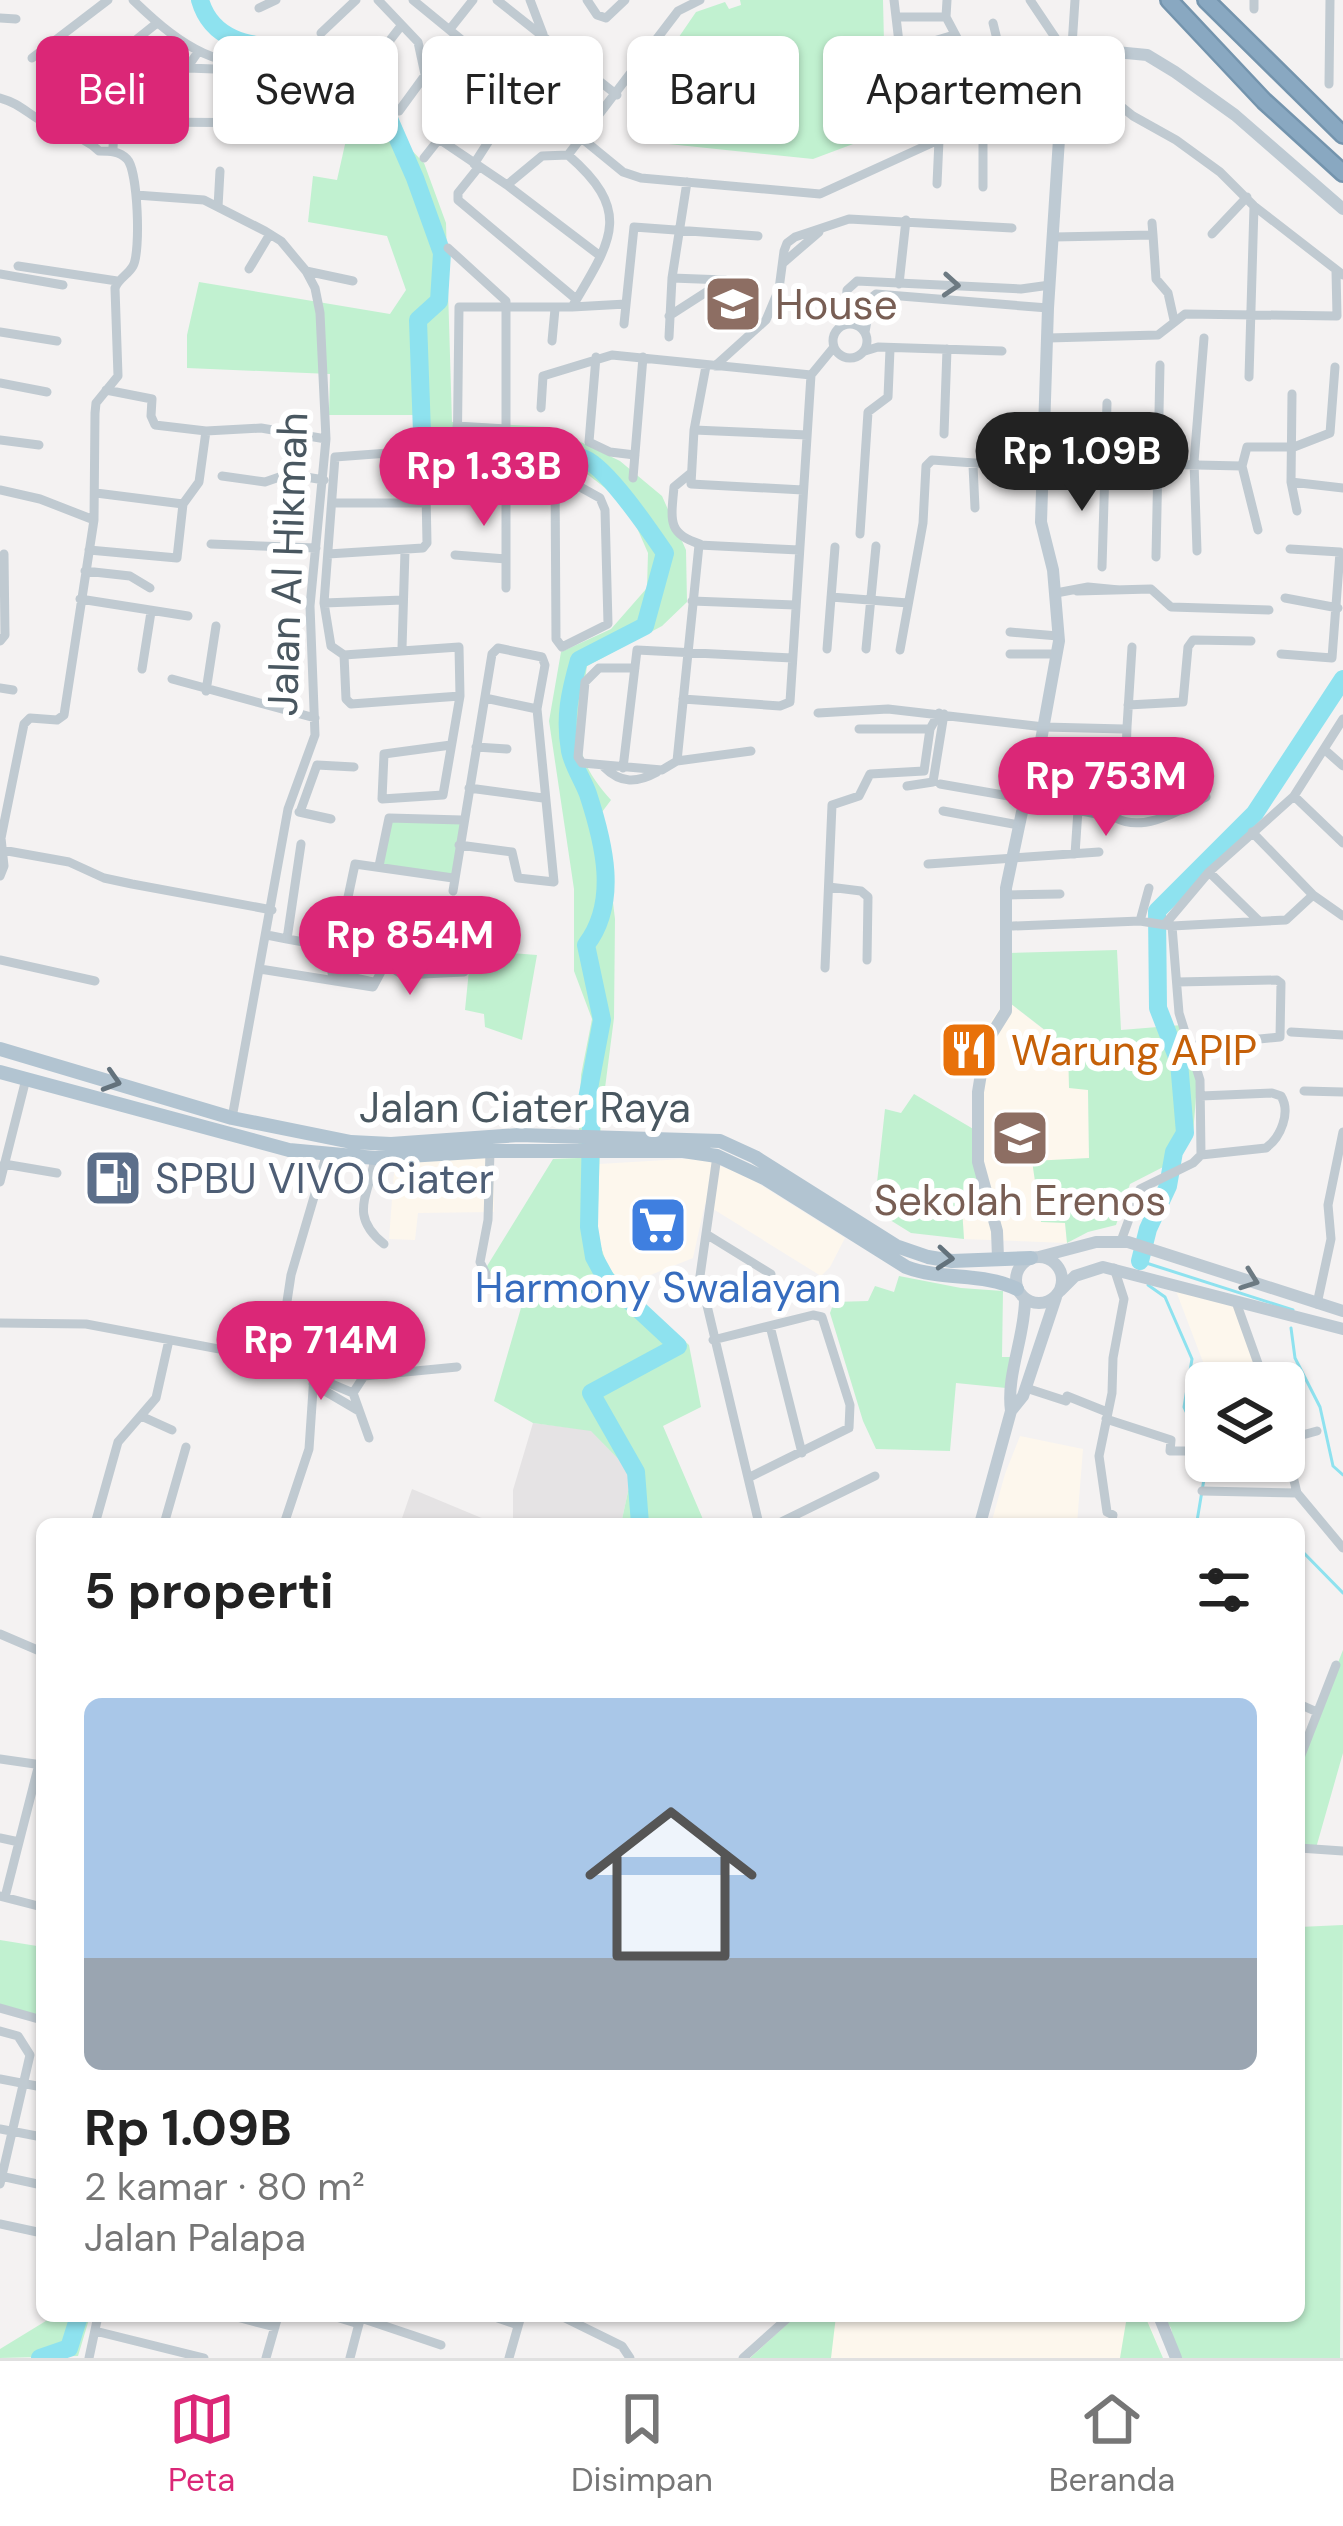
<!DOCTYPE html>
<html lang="id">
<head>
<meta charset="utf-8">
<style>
	body { margin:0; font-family:"DM Sans",sans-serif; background:#f2f2f2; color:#222; height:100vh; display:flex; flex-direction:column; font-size:45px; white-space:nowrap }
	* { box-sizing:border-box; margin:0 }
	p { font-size:39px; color:#767676 }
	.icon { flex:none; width:66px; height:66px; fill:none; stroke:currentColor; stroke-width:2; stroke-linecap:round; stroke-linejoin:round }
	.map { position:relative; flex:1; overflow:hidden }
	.side { position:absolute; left:36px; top:1518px; width:1269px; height:804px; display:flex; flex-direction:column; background:#fff; border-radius:18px; box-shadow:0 3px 9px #0004 }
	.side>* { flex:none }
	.top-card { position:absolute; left:36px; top:36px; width:1272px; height:108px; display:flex; gap:24px }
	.fabs { position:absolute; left:1185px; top:1362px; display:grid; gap:24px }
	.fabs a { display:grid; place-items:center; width:120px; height:120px; border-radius:18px; background:#fff; box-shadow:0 3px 9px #0004; font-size:60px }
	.price { position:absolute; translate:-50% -102px; padding:0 27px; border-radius:42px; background:#db2777; color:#fff; font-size:39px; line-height:78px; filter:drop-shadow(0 3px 6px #0008) }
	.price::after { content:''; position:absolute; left:50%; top:72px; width:36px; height:27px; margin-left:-18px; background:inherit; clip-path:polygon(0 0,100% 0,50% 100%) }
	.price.current { background:#222; color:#fff }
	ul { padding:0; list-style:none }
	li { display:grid; align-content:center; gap:24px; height:636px; padding:0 48px }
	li+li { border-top:3px solid #e0e0e0 }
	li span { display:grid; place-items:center; height:372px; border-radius:18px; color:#555 }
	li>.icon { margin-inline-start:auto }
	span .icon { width:216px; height:216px; fill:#fffc; stroke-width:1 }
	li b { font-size:51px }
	h2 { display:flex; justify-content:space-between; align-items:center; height:144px; padding:0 48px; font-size:51px }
	.pill { padding:0 42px; border-radius:18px; background:#fff; box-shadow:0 3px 9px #0004; font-size:42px; line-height:108px }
	.pill.current { background:#db2777; color:#fff }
	.menu { display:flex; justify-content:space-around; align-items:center; height:168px; border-top:3px solid #e0e0e0; background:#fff; font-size:33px; color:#767676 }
	.menu a { display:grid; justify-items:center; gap:6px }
	.menu .current { color:#db2777 }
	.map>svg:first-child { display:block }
	.commercial { fill:#fdf7ed }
	.education { fill:#e5e3e4 }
	.green { fill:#c1f1d0 }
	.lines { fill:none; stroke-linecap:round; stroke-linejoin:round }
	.stream { stroke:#8ee2ef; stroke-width:3 }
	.river { stroke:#8ee2ef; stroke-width:18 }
	.highway-casing { stroke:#7494ad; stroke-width:20 }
	.street { stroke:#c0cad1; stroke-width:9 }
	.secondary { stroke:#becad3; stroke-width:12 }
	.primary { stroke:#b2c4d1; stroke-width:14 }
	.highway { stroke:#89a8c1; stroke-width:15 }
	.oneway { stroke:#6d7a82 }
	.oneway2 { stroke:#63727c }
	.oneway3 { stroke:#6c7a82 }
	.labels { text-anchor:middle; stroke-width:12; stroke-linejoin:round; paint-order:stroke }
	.education-label { font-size:42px; fill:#785e54; stroke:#fff; text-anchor:start }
	.street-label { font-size:42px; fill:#495760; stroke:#fff }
	.food-label { font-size:42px; fill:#c56008; stroke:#fff; text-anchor:start }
	.service-label { font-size:42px; fill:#4e5e75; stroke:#fff; text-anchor:start }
	.shop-label { font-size:42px; fill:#366cbe; stroke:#fff }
</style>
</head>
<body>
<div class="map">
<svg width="1343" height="2358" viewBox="0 0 1343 2358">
	<rect width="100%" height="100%" fill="#f4f2f2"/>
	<path class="commercial" d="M1006 1000 1068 1049 1088 1089 1089 1158 1032 1162 1065 1222 1067 1243 964 1239 961 1192 981 1188 978 1067 987 1027Z
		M490 1157 494 1178V1212L418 1213 415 1240 389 1239 395 1159Z
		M700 1158 748 1177 845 1238 830 1267 821 1276 705 1204 693 1258 623 1286 607 1265 597 1235 599 1164Z
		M1173 1283 1233 1299 1263 1365 1220 1383H1211Z
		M1020 1436 1083 1449 1077 1524H991L1005 1474Z
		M795 2316H1146L1163 2358H748Z"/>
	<path class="education" d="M533 1423 591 1430 632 1473 621 1524H513V1490Z
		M412 1489 496 1524H400Z"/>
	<path class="green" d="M740 0H883L884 42 920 119 813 159 640 141 659 100 654 97 678 64 670 50 696 12 725 2 729 9 741 5Z
		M392 130 424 163 446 223 452 422 550 427 620 461 662 496 686 550 687 602 662 626 587 666C579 726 567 752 611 800L602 812 615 919 614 1018 601 1119 597 1235 607 1265 623 1286 689 1345 701 1407 663 1426 705 1524H621L632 1473 591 1431 533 1423 494 1401 527 1287 484 1271 553 1159 578 1158 581 1075 592 1019 574 971V889L549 721 561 652 611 629 647 588 648 553 627 505 582 470 513 457 441 455 419 438 415 415H329L330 374 187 368V335L199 282 390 314 406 290 387 236 308 222 313 176 337 180 348 131Z
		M387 820H462L453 881 379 866Z
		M471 950 537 955 522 1040 485 1027 484 1014 465 1010Z
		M1117 950 1121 1030 1182 1025 1199 1060 1193 1134 1169 1164 1130 1184 1116 1225 1088 1232 1067 1243 1065 1223 1041 1222 1032 1161 1089 1158 1088 1090 1069 1088 1068 1048 1006 1000 1008 953Z
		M914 1094 975 1130 981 1189 961 1192 964 1239 911 1233 874 1210 885 1109 901 1113Z
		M899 1276 961 1288 1003 1291 1002 1357H1013L1006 1388 956 1383 950 1451 876 1449 863 1421 830 1313 834 1302 868 1301 875 1286 894 1292Z
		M1343 1650V1753L1316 1848H1299V1760Z
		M1343 1925 1340 2358H1177L1171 2328 1163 2316H1299V1927Z
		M42 1930V2018L0 2007V1940L37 1946Z
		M54 2316H90L78 2356 0 2358V2349Z
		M796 2316H836L831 2358H750Z
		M1127 2316H1145L1163 2358H1120Z"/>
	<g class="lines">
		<path class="stream" d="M1140 1261 1293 1310
			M1148 1285 1165 1297 1192 1359 1184 1407 1206 1455
			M1291 1328 1295 1358 1320 1407 1333 1466 1343 1475
			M1201 1524 1197 1521 1207 1461
			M1299 1548 1343 1593"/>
		<path class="river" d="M200 0C216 56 279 43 324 55 339 59 354 67 369 73L415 178 442 253 439 301 418 320 422 433C449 458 476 449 511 446 531 445 567 451 585 459 608 469 650 531 665 553L645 626 579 660C570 692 564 717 570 751 573 766 583 780 588 794 604 843 619 902 586 945L602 1020 587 1099 591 1127 589 1227 594 1257 606 1279 678 1346 591 1393 636 1472 640 1524
			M1140 1261 1148 1229 1168 1186 1174 1152 1185 1133 1179 1062 1158 1008 1157 911 1255 813 1343 679
			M40 2358 69 2348 79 2316"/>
		<defs>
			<path id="highway" d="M1169 0 1264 101 1343 173
				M1206 0 1343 135"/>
		</defs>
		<use href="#highway" class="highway-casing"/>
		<path class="street" d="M133 0C187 52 215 67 289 68L295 72 298 118 283 123 146 122 145 96 187 68 198 52
			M378 0 418 42 439 139 507 185 599 255
			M413 0 623 172 641 178 820 194 1002 111 1029 95 1063 96
			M497 0 617 95
			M530 0 543 34
			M587 0 597 15 606 18 625 0
			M894 0 900 51 925 104 1005 72 993 23
			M947 0 946 17 963 49
			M1030 0 1079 73 1133 116 1176 140 1220 172 1254 206 1343 275
			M1254 0V9
			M259 8 276 0
			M896 17H946
			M0 18 16 19
			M450 29 473 0
			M321 33 356 0
			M900 51 954 35
			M32 58 108 0
			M1071 61 1075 0
			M373 62 401 26
			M101 68 157 23
			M188 68 214 69 230 64
			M629 79 663 97
			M1329 84 1330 0
			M0 98C19 103 28 114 45 123 63 133 84 136 99 151 110 151 119 151 127 159 138 170 141 252 133 266 128 275 119 278 115 288L118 376 96 403 95 413 94 520 64 715 57 720 30 718 24 724 1 838 4 866 0 876
			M399 111 426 74
			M1002 111 1062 121
			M983 119V187
			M437 128 467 91
			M62 131 66 95
			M113 151 114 109
			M568 155 678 11 700 0
			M424 158 439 139
			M474 164 517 97
			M478 168 458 193V200L576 299
			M937 184 939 140
			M136 195 204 200 265 231 281 241 306 271 315 288 320 313 326 439 310 606 315 735 288 809 232 1118
			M218 207 220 171
			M1212 234 1247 197
			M1153 235 1156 279 1168 293 1174 320
			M1054 237 1153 235 1152 223
			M448 248 506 301V429L457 426
			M783 263 819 232
			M18 266 117 281
			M249 269 270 234
			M306 271 353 281
			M0 274 63 285
			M672 278 725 280
			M899 284 906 220
			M572 307 626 304
			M669 316 725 280
			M833 341a17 17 0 1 1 34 0a17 17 0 1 1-34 0Z
			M624 324 634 227 758 236
			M845 325 847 290 857 281 1021 289 1050 285
			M0 332 57 341
			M865 332 871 298 876 294 1048 308
			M669 337 672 278 687 182
			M1048 338 1158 335 1185 314 1337 316 1336 271
			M552 341 555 309
			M865 351 878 347 1002 351
			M596 357 589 442 610 452 635 455
			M706 366 694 430 691 484 803 490
			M715 366 766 320 779 289 784 251 787 243 795 237 849 219 1012 228
			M1249 377 1254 206
			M0 383 47 392
			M1292 394 1291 482 1297 511
			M541 408 543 376 612 355 811 375
			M694 430 807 435
			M995 430 1044 432
			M206 431 261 428 326 439
			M944 434 947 349
			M0 440 39 445
			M1013 461 1242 466 1247 447H1294L1330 433 1335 367
			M973 465 975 508
			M1242 466 1258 530
			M457 470 459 307H572C611 241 634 212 568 155L542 156 507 185
			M691 473 674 487C671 520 667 534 700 544
			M222 476 265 482 288 474 324 480
			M633 478 643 357
			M1291 482 1343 488
			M0 490 40 499 94 520
			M96 493 183 504
			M332 503H426
			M860 534 868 412 888 397 890 349
			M211 544 316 548
			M89 550 177 558 183 504 199 482 206 431 155 425 151 416 152 399 106 390
			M1197 551 1194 462 1204 338
			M328 554 423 548 427 543 426 493
			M455 555 506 559
			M1156 557 1160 365
			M1102 567 1107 403
			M85 571 130 576 150 588
			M506 588V469
			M1077 591 1151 589 1171 607 1269 610
			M1056 593 1088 587 1119 590
			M831 597 908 603
			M1285 598 1338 608
			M80 599 188 616
			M692 601 795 605
			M324 603 403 600
			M1010 632 1058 636
			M0 641 5 635 4 554
			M402 648 405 551
			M827 649 835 547
			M866 649 876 546
			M900 650 923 523 926 466 932 460 989 464 993 459 999 423H1044
			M1010 654H1057
			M1281 654 1332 658 1340 552 1290 549
			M344 655 346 699 351 704 460 696
			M635 668H599L585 682 578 757 582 763 662 770 677 761 751 751
			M142 669 151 612
			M172 679 315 718
			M0 688 13 690
			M206 691 216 626
			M485 698 537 709
			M683 699 780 706 790 702 811 375 834 347
			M1128 705 1183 702 1188 647 1193 640 1251 641
			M818 713 888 709 1044 727 1124 729 1127 727 1132 647
			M1127 727 1125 780 1116 818C1144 833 1180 810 1206 797
			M859 729H930
			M451 745 384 754 382 799 443 795 460 696 459 647 344 655 331 646 324 603 335 457 402 452 435 468 555 473 600 498 605 510 608 624 562 647 556 639 555 473
			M476 747 507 749
			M1325 750 1343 766
			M677 761 699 545 799 550
			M604 767C621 784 637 783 657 772
			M623 768 637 650 792 658
			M940 784 1026 799
			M907 786 933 782 944 714
			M469 788 543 798
			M1294 796 1343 843
			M1024 806 1072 809 1116 818
			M943 811 1019 825
			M299 812 331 819
			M300 812 317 765 354 767
			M1252 832 1313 895 1343 916
			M2 850 69 862 104 878 132 884 272 910
			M1075 854 1078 810
			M928 864 1099 852
			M379 866 389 818 462 820
			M1209 872 1259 921
			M829 887 861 891 868 897 867 960
			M453 891 492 654 498 648 542 657 545 665 537 709 554 882 518 878 512 852 459 845
			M1006 895 1060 894
			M343 919 392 926
			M1140 921 1149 888
			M1166 923 1209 872 1294 796 1343 719
			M1013 926 1140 921 1172 926 1286 920 1313 895
			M267 935 287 939 301 844
			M287 939 337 948
			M390 958 395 970 403 975 464 972
			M0 960 95 981
			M825 968 832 805 859 796 870 774 924 771 930 729 939 713
			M260 969 373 987 403 930
			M373 982 332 973 355 864 453 878
			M1177 982 1277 980 1281 983 1280 1037 1189 1046
			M1291 1032 1343 1035
			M1304 1091 1343 1092
			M490 1151 488 1220 480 1262 496 1293
			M1201 1155 1266 1148C1281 1137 1291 1112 1281 1096L1272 1093 1201 1096
			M717 1156 700 1276 759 1524
			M375 1158C369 1196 348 1215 384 1244
			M4 1164 57 1173
			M0 1182 26 1079
			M706 1234 771 1274
			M1121 1241 1140 1189 1193 1163 1201 1155 1200 1080 1179 1013 1172 926
			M1236 1302 1265 1383
			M1317 1304 1331 1239 1328 1205 1343 1132
			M0 1323 86 1324 272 1359 353 1393 369 1438
			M770 1326 802 1453
			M713 1340 813 1315 822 1317 850 1405 849 1428 750 1477
			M278 1361 291 1275 327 1153
			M313 1384 359 1411
			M1026 1388 1066 1401 1067 1396 1107 1412
			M353 1393 364 1376 457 1367
			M141 1416 172 1430
			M1106 1419 1171 1440 1170 1451H1191L1206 1442
			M1284 1439 1297 1493 1343 1548
			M1284 1440 1317 1431
			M1202 1491 1297 1493
			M95 1524 118 1442 156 1398 169 1340
			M164 1524 186 1447
			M284 1524 309 1449 314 1375
			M777 1524 875 1476
			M1111 1524 1113 1515 1107 1512 1099 1456 1112 1393 1113 1358 1124 1299 1114 1268
			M0 1634 42 1652
			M1299 1704 1317 1712
			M0 1759 42 1765
			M1299 1760 1336 1665
			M0 1838 19 1842
			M1299 1848 1343 1851
			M0 1896 42 1907
			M5 1897 39 1764
			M0 2008 42 2020
			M0 2031 18 2036 30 2055 0 2184
			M0 2079 42 2087
			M0 2129 42 2137
			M0 2176 42 2185
			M0 2224 42 2233
			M233 2316 275 2327
			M333 2316 359 2324
			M492 2316 518 2325
			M561 2316 622 2346 630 2358
			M361 2318 441 2345
			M95 2331 204 2358
			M89 2358 98 2316
			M266 2358 278 2316
			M350 2358 361 2316
			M509 2358 521 2316
			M743 2358 790 2316"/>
		<path class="secondary" d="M1016 1280a23 23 0 1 1 46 0a23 23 0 1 1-46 0Z
			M1039 1257 1096 1242H1128L1343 1311
			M998 1258 997 1231 978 1162V1092L986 1043 1006 1011V888L1022 812 1034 779 1059 641 1053 570 1041 522 1048 308 1063 78 1071 61 1085 49 1147 55 1175 72 1235 115 1343 209
			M1060 1291 1075 1276 1103 1267 1343 1329
			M1011 1411C1006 1374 1025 1337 1025 1299
			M980 1524 1011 1411 1023 1396 1056 1297
			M1159 2316 1176 2358"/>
		<path class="primary" d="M0 1049 232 1118 351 1142 391 1144 519 1135 720 1141 755 1157 896 1246 928 1257 952 1261 1031 1258
			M0 1072 289 1150 375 1158 490 1151H683L717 1156 766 1179 906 1267C943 1281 983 1272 1017 1289"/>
		<use href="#highway" class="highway"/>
	</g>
	<defs><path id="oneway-chevron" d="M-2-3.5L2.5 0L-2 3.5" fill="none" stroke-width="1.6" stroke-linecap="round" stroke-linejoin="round" transform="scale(3)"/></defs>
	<use class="oneway" href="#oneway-chevron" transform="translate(951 285) rotate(4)"/>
	<g class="oneway2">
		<use href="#oneway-chevron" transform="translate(112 1081) rotate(17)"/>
		<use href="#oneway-chevron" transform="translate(945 1258) rotate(5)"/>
	</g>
	<use class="oneway3" href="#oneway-chevron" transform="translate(1250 1280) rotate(20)"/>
	<defs>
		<symbol id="school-square" viewBox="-11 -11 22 22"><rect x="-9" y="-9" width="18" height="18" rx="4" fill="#8d6e63" stroke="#fff"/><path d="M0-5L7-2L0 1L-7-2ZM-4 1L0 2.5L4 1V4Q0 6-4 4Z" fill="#fff"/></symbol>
		<symbol id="restaurant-square" viewBox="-11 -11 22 22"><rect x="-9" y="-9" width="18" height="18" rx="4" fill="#e8710a" stroke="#fff"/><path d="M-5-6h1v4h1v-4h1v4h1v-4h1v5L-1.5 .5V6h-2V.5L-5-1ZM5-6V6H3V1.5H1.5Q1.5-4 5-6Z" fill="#fff"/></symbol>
		<symbol id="fuel-square" viewBox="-11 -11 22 22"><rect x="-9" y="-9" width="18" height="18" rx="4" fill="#5c6f8a" stroke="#fff"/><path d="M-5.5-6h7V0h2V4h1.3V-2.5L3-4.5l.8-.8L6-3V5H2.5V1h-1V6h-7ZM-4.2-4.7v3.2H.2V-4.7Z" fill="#fff"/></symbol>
		<symbol id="supermarket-square" viewBox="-11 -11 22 22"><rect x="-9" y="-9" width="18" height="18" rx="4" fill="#3f7fe0" stroke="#fff"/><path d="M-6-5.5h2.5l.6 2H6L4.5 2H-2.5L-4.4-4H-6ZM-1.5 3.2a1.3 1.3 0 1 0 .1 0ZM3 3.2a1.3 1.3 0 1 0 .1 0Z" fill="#fff"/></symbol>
	</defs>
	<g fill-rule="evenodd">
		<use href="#school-square" x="700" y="271" width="66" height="66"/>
		<use href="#restaurant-square" x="936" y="1017" width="66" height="66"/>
		<use href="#school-square" x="987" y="1105" width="66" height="66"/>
		<use href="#fuel-square" x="80" y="1145" width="66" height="66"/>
		<use href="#supermarket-square" x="625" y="1192" width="66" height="66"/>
	</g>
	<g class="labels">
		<g class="education-label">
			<text x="775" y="319">House</text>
			<text x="1020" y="1215" text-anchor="middle">Sekolah Erenos</text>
		</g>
		<g class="street-label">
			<text transform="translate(287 564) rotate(-88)" y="15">Jalan Al Hikmah</text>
			<text x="525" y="1122">Jalan Ciater Raya</text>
		</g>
		<g class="food-label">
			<text x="1011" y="1065">Warung APIP</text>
		</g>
		<g class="service-label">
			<text x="155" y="1193">SPBU VIVO Ciater</text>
		</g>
		<g class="shop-label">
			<text x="658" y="1302">Harmony Swalayan</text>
		</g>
	</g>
</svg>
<div class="fabs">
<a><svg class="icon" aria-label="layers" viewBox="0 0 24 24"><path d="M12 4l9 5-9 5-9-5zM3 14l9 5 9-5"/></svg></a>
</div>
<b class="price current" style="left:1082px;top:514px">Rp 1.09B</b>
<b class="price" style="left:484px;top:529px">Rp 1.33B</b>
<b class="price" style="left:1106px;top:839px">Rp 753M</b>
<b class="price" style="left:410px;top:998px">Rp 854M</b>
<b class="price" style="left:321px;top:1403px">Rp 714M</b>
<div class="top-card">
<a class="pill current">Beli</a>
<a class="pill">Sewa</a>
<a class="pill">Filter</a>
<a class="pill">Baru</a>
<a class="pill">Apartemen</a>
</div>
<section class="side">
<h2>5 properti<svg class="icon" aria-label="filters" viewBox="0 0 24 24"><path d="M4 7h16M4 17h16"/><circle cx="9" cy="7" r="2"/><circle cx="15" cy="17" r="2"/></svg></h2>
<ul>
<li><span style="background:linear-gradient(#a9c7e8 70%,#9aa5b1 0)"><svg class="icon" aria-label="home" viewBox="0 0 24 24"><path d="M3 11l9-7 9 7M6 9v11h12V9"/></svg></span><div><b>Rp 1.09B</b><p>2 kamar · 80 m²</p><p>Jalan Palapa</p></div></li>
</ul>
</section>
</div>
<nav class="menu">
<a class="current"><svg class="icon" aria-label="map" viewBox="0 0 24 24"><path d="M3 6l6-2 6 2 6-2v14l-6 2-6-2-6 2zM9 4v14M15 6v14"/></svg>Peta</a>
<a><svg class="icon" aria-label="saved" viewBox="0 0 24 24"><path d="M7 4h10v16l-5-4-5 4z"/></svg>Disimpan</a>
<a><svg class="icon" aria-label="home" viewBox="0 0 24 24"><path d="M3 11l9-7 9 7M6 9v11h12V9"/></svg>Beranda</a>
</nav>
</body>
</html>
